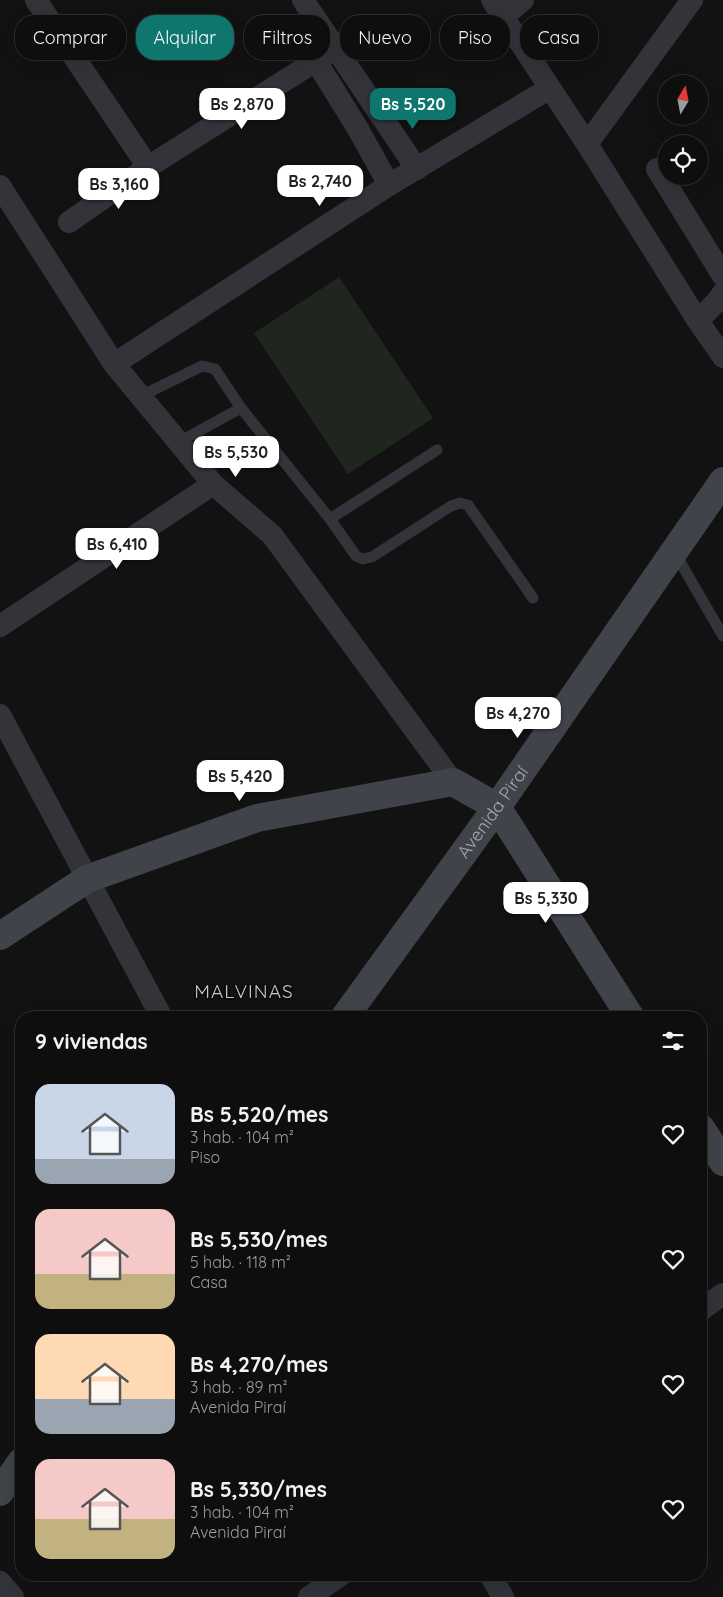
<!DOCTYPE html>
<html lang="es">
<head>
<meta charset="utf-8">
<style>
	body { margin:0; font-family:Quicksand,sans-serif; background:#171717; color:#f1f3f6; height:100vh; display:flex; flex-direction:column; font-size:19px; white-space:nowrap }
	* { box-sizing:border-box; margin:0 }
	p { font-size:16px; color:#9b9c9e }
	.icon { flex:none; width:28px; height:28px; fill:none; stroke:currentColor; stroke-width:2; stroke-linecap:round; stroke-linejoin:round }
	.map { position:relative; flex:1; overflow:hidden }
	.side { position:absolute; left:15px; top:1011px; width:692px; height:570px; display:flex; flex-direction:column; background:#0e0e0e; border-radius:20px; box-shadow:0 5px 20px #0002,0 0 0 1px #2e2e2e }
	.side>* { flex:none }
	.guide { position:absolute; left:15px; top:15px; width:694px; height:45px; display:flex; gap:10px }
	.needle { width:32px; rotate:10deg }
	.fabs { position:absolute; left:658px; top:75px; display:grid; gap:10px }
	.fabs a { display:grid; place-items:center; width:50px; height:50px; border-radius:50%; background:#0e0e0e; box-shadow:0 5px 20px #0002,0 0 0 1px #2e2e2e; font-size:25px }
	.price { position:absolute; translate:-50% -42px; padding:0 11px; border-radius:10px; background:#fff; color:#222; font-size:16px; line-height:32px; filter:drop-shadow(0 1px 2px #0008) }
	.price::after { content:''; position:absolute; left:50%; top:30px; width:15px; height:11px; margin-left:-8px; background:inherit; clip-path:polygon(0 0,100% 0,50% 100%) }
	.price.current { background:#0f766e; color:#fff }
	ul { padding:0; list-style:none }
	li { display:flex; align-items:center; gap:15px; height:125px; padding:0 20px }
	li span { display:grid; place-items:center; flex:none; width:140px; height:100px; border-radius:15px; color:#555 }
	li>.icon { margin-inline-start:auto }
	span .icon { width:60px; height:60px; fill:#fffc; stroke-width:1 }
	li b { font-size:21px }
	h2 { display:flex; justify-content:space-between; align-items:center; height:60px; padding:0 20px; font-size:21px }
	.chip { padding:0 18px; border-radius:20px; background:#0e0e0e; box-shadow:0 5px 20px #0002,0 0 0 1px #2e2e2e; font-size:18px; line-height:45px }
	.chip.current { background:#0f766e; color:#fff }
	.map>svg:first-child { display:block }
	.grass { fill:#1e261e }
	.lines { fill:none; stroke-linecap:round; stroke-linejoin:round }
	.lane { stroke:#323439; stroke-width:11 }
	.street { stroke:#323439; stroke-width:22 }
	.secondary { stroke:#404349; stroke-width:28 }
	.labels { text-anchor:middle; stroke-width:4; stroke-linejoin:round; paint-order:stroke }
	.street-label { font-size:18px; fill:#a2a9b5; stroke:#0d0d0e }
	.neighbourhood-label { font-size:19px; letter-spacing:1px; fill:#c3c8d1; stroke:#0d0d0e }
</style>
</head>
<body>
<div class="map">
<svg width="723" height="1597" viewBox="0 0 723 1597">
	<rect width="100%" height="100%" fill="#121213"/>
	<path class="grass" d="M339 277 433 418 348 474 254 333Z"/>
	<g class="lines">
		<path class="lane" d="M141 396 202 366 215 369 241 408
			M179 442 241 408 330 519 356 556 363 559 372 557 451 506 460 503 468 505 533 598
			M330 519 437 450
			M675 553 723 636"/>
		<path class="street" d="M36 0 148 167
			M303 0 417 169
			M492 0 587 144 698 321 723 357
			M503 17 523 0
			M316 61 358 129 389 185
			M587 144 692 0
			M657 169 723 276
			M0 186 114 364 213 484 272 535 453 782
			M69 222 148 167 336 48
			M698 321 718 300 723 293
			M114 364 389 185 550 88
			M0 626 213 484
			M0 715 162 1018
			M701 1310 723 1294
			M490 1575 503 1597
			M0 1582 13 1597
			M309 1597 341 1575"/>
		<g class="secondary">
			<path d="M0 936 87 879 257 818 453 782 497 807 631 1018"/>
			<path id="s1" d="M344 1018 497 807 723 481"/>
			<path d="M701 1128 723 1162"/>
			<path d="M0 1492 21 1462"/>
		</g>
	</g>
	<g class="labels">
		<g class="street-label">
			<text dy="6" stroke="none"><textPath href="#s1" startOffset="254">Avenida Piraí</textPath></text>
		</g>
		<g class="neighbourhood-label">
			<text x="244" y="998">MALVINAS</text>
		</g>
	</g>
</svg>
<div class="fabs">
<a><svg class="needle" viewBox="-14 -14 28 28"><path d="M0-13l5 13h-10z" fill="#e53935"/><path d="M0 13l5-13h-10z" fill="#9b9c9e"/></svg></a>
<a><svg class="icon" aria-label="locate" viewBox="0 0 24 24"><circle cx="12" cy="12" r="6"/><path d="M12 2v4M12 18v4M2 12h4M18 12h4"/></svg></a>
</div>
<b class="price" style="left:242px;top:130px">Bs 2,870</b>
<b class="price current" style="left:413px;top:130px">Bs 5,520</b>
<b class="price" style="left:320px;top:207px">Bs 2,740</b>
<b class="price" style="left:119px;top:210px">Bs 3,160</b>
<b class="price" style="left:236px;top:478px">Bs 5,530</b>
<b class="price" style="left:117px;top:570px">Bs 6,410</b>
<b class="price" style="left:518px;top:739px">Bs 4,270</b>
<b class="price" style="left:240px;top:802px">Bs 5,420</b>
<b class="price" style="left:546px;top:924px">Bs 5,330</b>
<div class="guide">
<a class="chip">Comprar</a>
<a class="chip current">Alquilar</a>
<a class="chip">Filtros</a>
<a class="chip">Nuevo</a>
<a class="chip">Piso</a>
<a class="chip">Casa</a>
</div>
<section class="side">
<h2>9 viviendas<svg class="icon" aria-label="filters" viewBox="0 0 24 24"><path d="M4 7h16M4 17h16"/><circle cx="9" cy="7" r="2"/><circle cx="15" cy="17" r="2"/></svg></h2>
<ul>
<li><span style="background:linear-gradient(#c9d6e8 75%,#9aa5b1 0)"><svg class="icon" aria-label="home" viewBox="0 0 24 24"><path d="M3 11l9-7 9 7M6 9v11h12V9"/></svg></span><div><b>Bs 5,520/mes</b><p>3 hab. · 104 m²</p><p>Piso</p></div><svg class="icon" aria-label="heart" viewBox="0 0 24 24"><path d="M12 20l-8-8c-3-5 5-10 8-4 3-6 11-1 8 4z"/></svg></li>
<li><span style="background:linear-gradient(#f6c9c9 65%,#c2b280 0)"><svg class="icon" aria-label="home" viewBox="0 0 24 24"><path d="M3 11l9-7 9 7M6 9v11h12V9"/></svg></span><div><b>Bs 5,530/mes</b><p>5 hab. · 118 m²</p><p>Casa</p></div><svg class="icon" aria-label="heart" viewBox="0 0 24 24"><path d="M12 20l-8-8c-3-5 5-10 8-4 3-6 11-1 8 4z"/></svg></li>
<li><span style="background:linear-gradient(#ffd9b3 65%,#9aa5b1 0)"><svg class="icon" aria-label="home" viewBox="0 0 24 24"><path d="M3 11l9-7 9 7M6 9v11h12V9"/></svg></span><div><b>Bs 4,270/mes</b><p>3 hab. · 89 m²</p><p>Avenida Piraí</p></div><svg class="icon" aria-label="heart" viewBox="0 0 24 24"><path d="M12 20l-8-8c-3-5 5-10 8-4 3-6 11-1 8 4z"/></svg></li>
<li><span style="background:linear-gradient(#f6c9c9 60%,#c2b280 0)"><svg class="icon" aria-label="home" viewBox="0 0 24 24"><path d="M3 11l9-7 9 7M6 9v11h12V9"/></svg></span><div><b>Bs 5,330/mes</b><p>3 hab. · 104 m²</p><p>Avenida Piraí</p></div><svg class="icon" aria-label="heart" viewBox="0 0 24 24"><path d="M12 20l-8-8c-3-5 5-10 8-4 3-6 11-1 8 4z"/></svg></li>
</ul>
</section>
</div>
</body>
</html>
